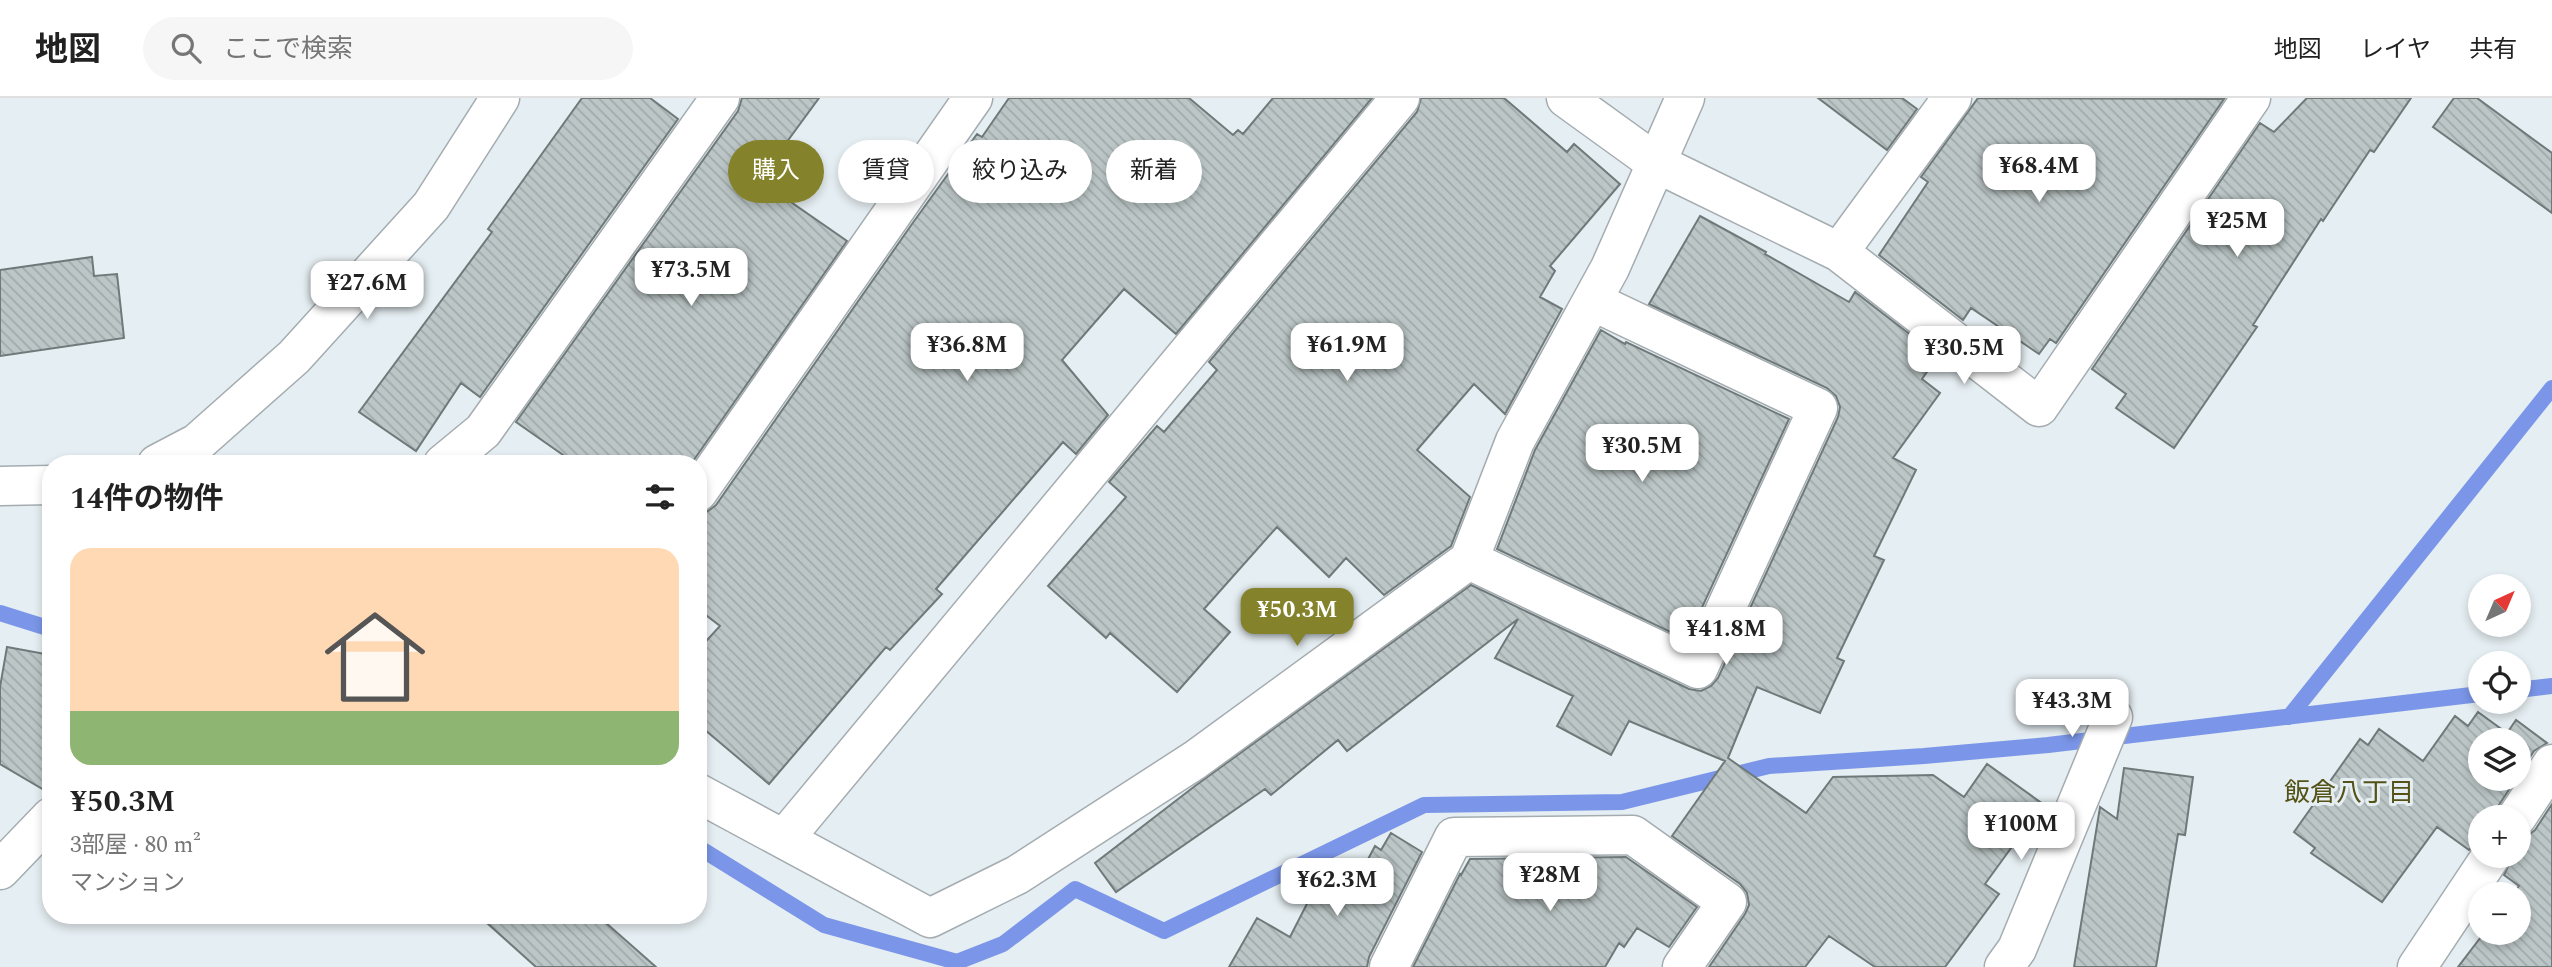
<!DOCTYPE html>
<html lang="ja">
<head>
<meta charset="utf-8">
<style>
	body { margin:0; font-family:Spectral,"Noto Sans JP",serif; background:#f6f6f6; color:#222; height:100vh; display:flex; flex-direction:column; font-size:26px; white-space:nowrap }
	* { box-sizing:border-box; margin:0 }
	p { font-size:23px; color:#767676 }
	.icon { flex:none; width:38px; height:38px; fill:none; stroke:currentColor; stroke-width:2; stroke-linecap:round; stroke-linejoin:round }
	.map { position:relative; flex:1; overflow:hidden }
	.side { position:absolute; left:42px; top:357px; width:665px; height:469px; display:flex; flex-direction:column; background:#fff; border-radius:28px; box-shadow:0 4px 10px #0003 }
	.side>* { flex:none }
	.hud { position:absolute; left:728px; top:42px; width:665px; height:63px; display:flex; gap:14px }
	.needle { width:46px; rotate:44deg }
	.controls { position:absolute; left:2468px; top:476px; display:grid; gap:14px }
	.controls a { display:grid; place-items:center; width:63px; height:63px; border-radius:50%; background:#fff; box-shadow:0 4px 10px #0003; font-size:35px }
	.price { position:absolute; translate:-50% -60px; padding:0 16px; border-radius:14px; background:#fff; color:#222; font-size:23px; line-height:46px; filter:drop-shadow(0 2px 4px #0008) }
	.price::after { content:''; position:absolute; left:50%; top:42px; width:21px; height:16px; margin-left:-10px; background:inherit; clip-path:polygon(0 0,100% 0,50% 100%) }
	.price.selected { background:#84822b; color:#fff }
	ul { padding:0; list-style:none }
	li { display:grid; align-content:center; gap:14px; height:371px; padding:0 28px }
	li+li { border-top:2px solid #e0e0e0 }
	li span { display:grid; place-items:center; height:217px; border-radius:21px; color:#555 }
	li>.icon { margin-inline-start:auto }
	span .icon { width:126px; height:126px; fill:#fffc; stroke-width:1 }
	li b { font-size:30px }
	h2 { display:flex; justify-content:space-between; align-items:center; height:84px; padding:0 28px; font-size:30px }
	.tag { padding:0 24px; border-radius:32px; background:#fff; box-shadow:0 4px 10px #0003; font-size:24px; line-height:63px }
	.tag.selected { background:#84822b; color:#fff }
	header { display:flex; align-items:center; gap:42px; box-sizing:border-box; height:98px; padding:0 35px; background:#fff; border-bottom:2px solid #e0e0e0 }
	header strong { font-size:33px }
	nav { display:flex; gap:38px; margin-inline-start:auto; font-size:24px }
	.search { width:490px; height:63px; background:#f6f6f6; display:flex; align-items:center; gap:18px; box-sizing:border-box; padding:0 24px; border-radius:38px; color:#767676; font-size:26px }
	.map>svg:first-child { display:block }
	.lines { fill:none; stroke-linecap:round; stroke-linejoin:round }
	.stream { stroke:#7b96e8; stroke-width:16 }
	.building { fill:url(#building-back-hatch); stroke:#707979; stroke-width:2 }
	.minor-casing { stroke:#a4acb0; stroke-width:41 }
	.minor { stroke:#fff; stroke-width:38 }
	.labels { text-anchor:middle; stroke-width:6; stroke-linejoin:round; paint-order:stroke }
	.neighbourhood-label { font-size:26px; fill:#545216; stroke:#e5eef2 }
</style>
</head>
<body>
<header>
<strong>地図</strong>
<div class="search"><svg class="icon" aria-label="search" viewBox="0 0 24 24"><circle cx="10" cy="10" r="6"/><path d="M15 15l6 6"/></svg>ここで検索</div>
<nav><a>地図</a><a>レイヤ</a><a>共有</a></nav>
</header>
<div class="map">
<svg width="2552" height="869" viewBox="0 0 2552 869">
	<defs>
		<pattern id="building-back-hatch" width="6" height="6" patternUnits="userSpaceOnUse" patternTransform="scale(1.75)"><rect width="6" height="6" fill="#bcc6c6"/><path d="M-1 5l2 2M0 0l6 6M5-1l2 2" fill="none" stroke="#a1aaaa"/></pattern>
	</defs>
	<rect width="100%" height="100%" fill="#e5eef2"/>
	<g class="lines">
		<path class="stream" d="M0 515 51 531
			M2518 592 2552 588
			M2289 619 2552 290
			M698 749 824 827 957 864 1003 846 1075 791 1164 833 1424 707 1622 704 1769 668 1924 658 2048 647 2480 596"/>
	</g>
	<path class="building" d="M582 0H650L678 21 480 299 461 285 416 353 359 314 492 134 488 131Z
		M742 0H819L759 82 847 143 691 366H576L516 324 738 13Z
		M1009 0H1189L1233 37 1238 32 1243 36 1273 0H1372L1176 236 1124 191 1062 262 1108 317 1076 356 1063 344 936 491 942 496 890 552 886 549 769 686 698 626V552L720 528 698 511V416L708 413 716 407 912 126 977 36 982 39Z
		M1421 0H1504L1567 54 1574 46 1620 86 1550 168 1555 173 1540 199 1562 211 1505 316 1474 286 1417 352 1470 399 1451 448 1384 497 1346 460 1329 479 1277 429 1204 511 1230 534 1177 594 1110 535 1106 540 1048 488 1126 399 1109 384 1157 328 1164 334 1217 272 1209 264 1417 14Z
		M1818 0H1902L1917 11 1887 52Z
		M1978 0 2224 1 2056 245 2050 241 2039 256 1971 210 1963 222 1879 157 1928 84 1921 79Z
		M2307 0H2411L2374 54 2370 52 2323 123 2321 121 2253 227 2257 229 2174 350 2116 310 2126 296 2092 271 2260 25 2274 34Z
		M2454 0H2477L2552 55V115L2433 29Z
		M1700 118 1766 154 1765 156 1849 204 1855 194 1938 258 1922 281 1940 295 1893 360 1916 372 1874 458 1884 462 1837 560 1844 563 1820 615 1757 589 1728 660 1806 715 1833 679 1933 677 1964 699 1987 666 2043 706 1985 786 1999 796 1945 869H1875L1829 838 1805 869H1709L1745 816 1749 807 1747 795 1740 786 1672 738 1725 663 1629 623 1611 657 1557 628 1573 598 1495 560 1518 521 1347 653 1338 642 1271 697 1265 691 1116 794 1095 765 1195 688 1471 487 1689 591 1701 593 1711 588 1718 580 1838 319 1840 309 1836 298 1827 290 1649 206Z
		M92 159 94 178 117 176 124 240 0 258V172Z
		M1601 232 1625 246 1626 244 1789 321 1687 542 1497 451 1535 352Z
		M7 549 51 557V696L0 666V589Z
		M2478 614 2507 635 2516 622 2547 645 2534 653 2518 677V642H2480V681H2516L2499 707 2495 719H2480V740L2469 752 2437 729 2382 804 2311 755 2315 750 2294 734 2360 641 2368 647 2379 631 2423 663 2455 618 2468 628Z
		M2124 670 2193 679 2185 737 2178 736 2156 869H2074L2100 709 2117 721Z
		M2552 706V869H2458L2484 835H2518V796H2513L2519 788 2504 777 2513 758H2518V740L2527 738 2535 732Z
		M1391 735 1422 754 1369 859 1367 869H1229L1257 820 1290 839 1318 784 1348 799 1375 748 1381 752Z
		M1626 759 1697 809 1669 849 1637 830 1624 849 1619 845 1605 869H1413L1460 776 1461 777 1470 761Z
		M478 817H597L656 869H536Z"/>
	<g class="lines">
		<defs>
			<path id="minor" d="M1566 0 1656 65 1839 154 2039 309 2251 0
				M1839 154 1952 0
				M157 366 197 345 294 259 431 108 500 0
				M443 366 483 333 720 0
				M0 388 51 387
				M698 394 973 0
				M1469 462 1698 571 1818 310 1592 203
				M698 695 930 820 1017 777 1195 662 1469 462 1515 343 1610 170 1685 0
				M2517 719 2552 666
				M784 741 1400 0
				M0 772 51 719
				M1389 869 1454 739 1633 737 1727 804 1682 869
				M2004 869 2017 851 2113 619
				M2417 869 2491 758"/>
		</defs>
		<use href="#minor" class="minor-casing"/>
		<use href="#minor" class="minor"/>
	</g>
	<g class="labels">
		<g class="neighbourhood-label">
			<text x="2349" y="703">飯倉八丁目</text>
		</g>
	</g>
</svg>
<div class="controls">
<a><svg class="needle" viewBox="-14 -14 28 28"><path d="M0-13l5 13h-10z" fill="#e53935"/><path d="M0 13l5-13h-10z" fill="#767676"/></svg></a>
<a><svg class="icon" aria-label="locate" viewBox="0 0 24 24"><circle cx="12" cy="12" r="6"/><path d="M12 2v4M12 18v4M2 12h4M18 12h4"/></svg></a>
<a><svg class="icon" aria-label="layers" viewBox="0 0 24 24"><path d="M12 4l9 5-9 5-9-5zM3 14l9 5 9-5"/></svg></a>
<a>+</a>
<a>−</a>
</div>
<b class="price" style="left:2039px;top:106px">¥68.4M</b>
<b class="price" style="left:2237px;top:161px">¥25M</b>
<b class="price" style="left:691px;top:210px">¥73.5M</b>
<b class="price" style="left:367px;top:223px">¥27.6M</b>
<b class="price" style="left:967px;top:285px">¥36.8M</b>
<b class="price" style="left:1347px;top:285px">¥61.9M</b>
<b class="price" style="left:1964px;top:288px">¥30.5M</b>
<b class="price" style="left:1642px;top:386px">¥30.5M</b>
<b class="price selected" style="left:1297px;top:550px">¥50.3M</b>
<b class="price" style="left:1726px;top:569px">¥41.8M</b>
<b class="price" style="left:2072px;top:641px">¥43.3M</b>
<b class="price" style="left:2021px;top:764px">¥100M</b>
<b class="price" style="left:1550px;top:815px">¥28M</b>
<b class="price" style="left:1337px;top:820px">¥62.3M</b>
<div class="hud">
<a class="tag selected">購入</a>
<a class="tag">賃貸</a>
<a class="tag">絞り込み</a>
<a class="tag">新着</a>
</div>
<section class="side">
<h2>14件の物件<svg class="icon" aria-label="filters" viewBox="0 0 24 24"><path d="M4 7h16M4 17h16"/><circle cx="9" cy="7" r="2"/><circle cx="15" cy="17" r="2"/></svg></h2>
<ul>
<li><span style="background:linear-gradient(#ffd9b3 75%,#8fb573 0)"><svg class="icon" aria-label="home" viewBox="0 0 24 24"><path d="M3 11l9-7 9 7M6 9v11h12V9"/></svg></span><div><b>¥50.3M</b><p>3部屋 · 80 m²</p><p>マンション</p></div></li>
</ul>
</section>
</div>
</body>
</html>
